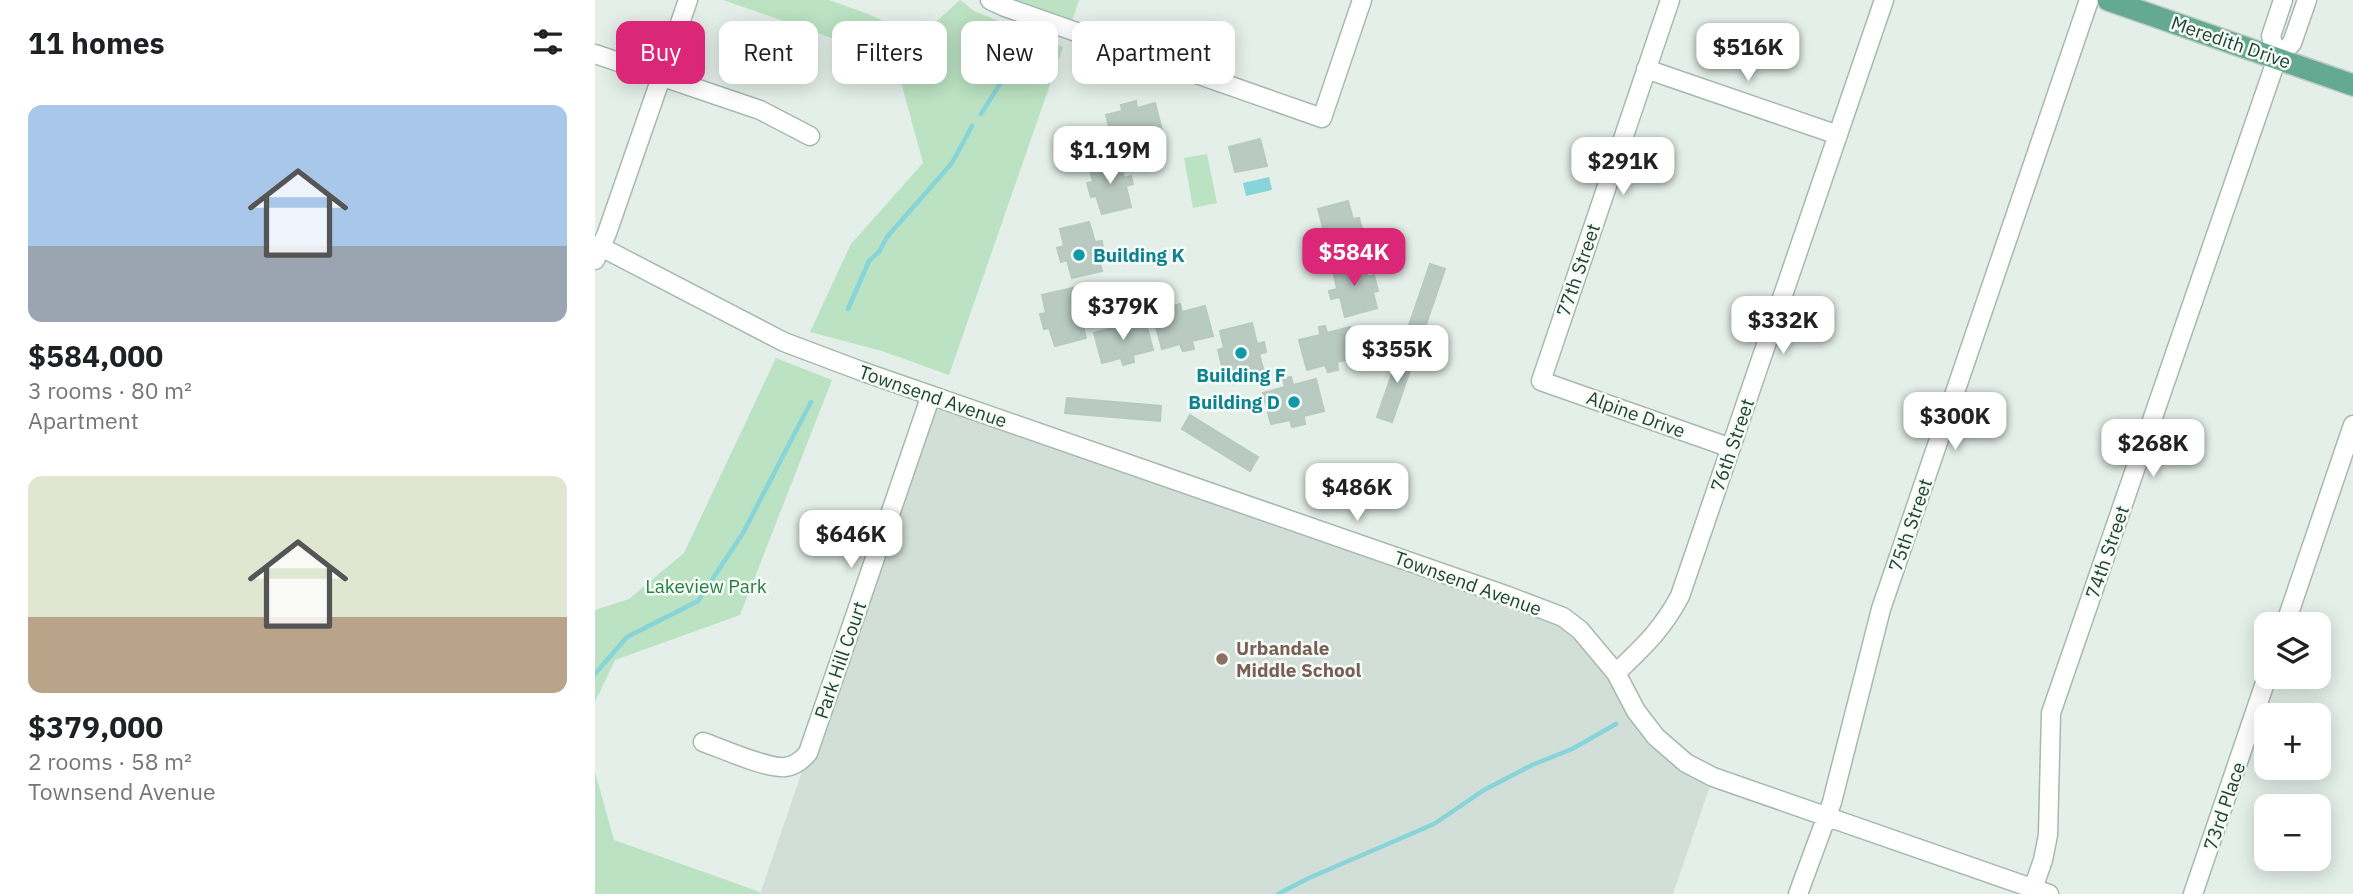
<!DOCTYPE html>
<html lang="en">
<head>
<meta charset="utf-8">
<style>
	body { margin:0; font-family:"IBM Plex Sans",sans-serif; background:#f6f6f6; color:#202124; height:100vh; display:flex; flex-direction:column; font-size:26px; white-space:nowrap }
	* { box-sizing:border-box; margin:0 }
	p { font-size:23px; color:#757577 }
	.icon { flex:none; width:38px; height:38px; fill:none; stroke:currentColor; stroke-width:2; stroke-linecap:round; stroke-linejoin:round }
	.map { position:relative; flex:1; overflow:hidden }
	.side { display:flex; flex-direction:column; background:#fff; width:595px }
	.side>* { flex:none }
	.guide { position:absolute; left:21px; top:21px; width:665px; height:63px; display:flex; gap:14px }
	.fabs { position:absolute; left:1659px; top:612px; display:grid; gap:14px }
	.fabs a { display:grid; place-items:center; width:77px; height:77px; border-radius:14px; background:#fff; box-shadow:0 4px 18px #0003; font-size:35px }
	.price { position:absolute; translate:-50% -60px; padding:0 16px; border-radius:14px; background:#fff; color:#222; font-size:23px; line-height:46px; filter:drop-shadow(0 2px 4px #0008) }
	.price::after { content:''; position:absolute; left:50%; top:42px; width:21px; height:16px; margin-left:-10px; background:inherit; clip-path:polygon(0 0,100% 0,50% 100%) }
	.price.selected { background:#db2777; color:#fff }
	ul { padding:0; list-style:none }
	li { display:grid; align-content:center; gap:14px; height:371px; padding:0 28px }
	li span { display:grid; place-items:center; height:217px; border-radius:14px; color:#555 }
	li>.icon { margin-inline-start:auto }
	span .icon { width:126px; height:126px; fill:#fffc; stroke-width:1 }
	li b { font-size:30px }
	h2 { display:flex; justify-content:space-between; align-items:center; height:84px; padding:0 28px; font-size:30px }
	.pill { padding:0 24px; border-radius:14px; background:#fff; box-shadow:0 4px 18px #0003; font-size:24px; line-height:63px }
	.pill.selected { background:#db2777; color:#fff }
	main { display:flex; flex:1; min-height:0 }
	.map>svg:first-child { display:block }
	.built { fill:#d2dfd8 }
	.green { fill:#bbe2c2 }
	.water { fill:#87d4d9 }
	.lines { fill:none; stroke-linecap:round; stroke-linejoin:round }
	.stream { stroke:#87d4d9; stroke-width:4.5 }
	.building { fill:#b9cac2; stroke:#b6cac0; stroke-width:2 }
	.minor-casing { stroke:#a6b8b0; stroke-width:21 }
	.major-casing { stroke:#c1cac7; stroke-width:24 }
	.minor { stroke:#fff; stroke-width:18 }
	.major { stroke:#64a991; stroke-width:21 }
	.culture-dot { fill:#0f9aa8; stroke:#f6fbf8; stroke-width:2.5 }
	.education-dot { fill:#8d6e63; stroke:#f6fbf8; stroke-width:2.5 }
	.labels { text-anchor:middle; stroke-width:5; stroke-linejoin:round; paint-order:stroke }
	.street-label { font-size:19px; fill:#214337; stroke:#f6fbf8 }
	.culture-label { font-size:19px; font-weight:bold; fill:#0d838f; stroke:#f6fbf8; text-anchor:start }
	.park-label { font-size:19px; fill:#267f41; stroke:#f6fbf8 }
	.education-label { font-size:19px; font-weight:bold; fill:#785e54; stroke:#f6fbf8; text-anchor:start }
</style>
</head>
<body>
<main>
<section class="side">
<h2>11 homes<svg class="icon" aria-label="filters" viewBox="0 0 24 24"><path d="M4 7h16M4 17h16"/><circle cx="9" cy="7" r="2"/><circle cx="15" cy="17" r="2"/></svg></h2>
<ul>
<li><span style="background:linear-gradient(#a9c7e8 65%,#9aa5b1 0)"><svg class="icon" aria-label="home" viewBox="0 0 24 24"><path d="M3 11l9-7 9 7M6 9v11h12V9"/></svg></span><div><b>$584,000</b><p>3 rooms · 80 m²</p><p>Apartment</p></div></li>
<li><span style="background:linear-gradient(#dfe7d0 65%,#b9a48a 0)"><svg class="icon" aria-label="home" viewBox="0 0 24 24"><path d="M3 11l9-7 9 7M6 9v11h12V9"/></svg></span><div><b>$379,000</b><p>2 rooms · 58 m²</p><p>Townsend Avenue</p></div></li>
</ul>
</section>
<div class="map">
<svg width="1758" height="894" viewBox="0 0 1758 894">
	<rect width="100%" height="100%" fill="#e4efe9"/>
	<path class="built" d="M336 395 968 617 1041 711 1118 777 1078 894H165Z"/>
	<path class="green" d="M128 0H234L273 14 324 37 365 0 379 11 468 47 354 375 287 351 215 332 256 244 328 163 300 60Z
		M419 0H484L477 21Z
		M612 154 622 203 598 208 589 158Z
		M181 358 237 380 145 615 20 660 0 702V610L34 599 89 553Z
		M0 772 19 840 165 892V894H0Z"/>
	<path class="water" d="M674 177 677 190 651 196 648 183Z"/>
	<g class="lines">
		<path class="stream" d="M386 114 417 65 423 49
			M253 309 274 261 284 252 292 237 357 163 377 126
			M0 674 32 637 103 601 148 533 216 402
			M683 894 714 878 839 824 889 790 937 765 977 749 1021 724"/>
	</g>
	<path class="building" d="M541 101 542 108 560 103 568 134 546 139 548 146 542 148 540 141 519 146 511 115 527 111 526 105Z
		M665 139 672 166 640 172 634 147Z
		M524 157 529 178 536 176 538 184 531 186 536 207 507 214 501 196 496 197 492 183 498 182 494 165Z
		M753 201 758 219 764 218 768 232 763 233 767 250 736 258 731 238 723 240 720 233 729 231 723 209Z
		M494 222 500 242 507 241 508 249 502 250 507 271 477 278 472 260 466 262 462 248 469 246 465 229Z
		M768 258 773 277 779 275 783 291 778 292 782 308 750 317 745 297 736 299 734 291 742 289 737 266Z
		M835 264 850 269 826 339 811 334Z
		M478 288 483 308 491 307 492 316 486 318 491 338 460 346 454 328 449 329 445 314 451 313 447 295Z
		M585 304 587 312 610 306 618 336 597 341 599 349 588 351 585 344 567 349 559 319 581 314 579 306Z
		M526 318 528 326 550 320 558 350 538 355 539 362 528 365 526 358 507 363 499 333 521 327 519 320Z
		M657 323 662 344 669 342 671 352 664 354 670 375 638 383 633 364 627 366 623 350 629 348 625 331Z
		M730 326 732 333 755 327 762 357 742 362 743 370 733 372 730 365 712 370 704 340 725 335 724 327Z
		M806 348 821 353 797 422 782 417Z
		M696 377 698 385 721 379 729 411 709 416 710 424 697 427 695 420 676 424 668 393 690 387 688 379Z
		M472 398 566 406 565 421 470 413Z
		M595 415 663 457 655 471 587 429Z"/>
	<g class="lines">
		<defs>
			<path id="minor" d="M395 0 410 7 727 118 767 0
				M1075 0 946 381 1136 448
				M0 54 165 110 215 136
				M1682 58 1676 36 1688 0
				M1051 69 1243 135
				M6 247 189 342 266 371 913 596 968 617 985 630 1021 673 1041 711 1061 737 1091 763 1118 777 1454 894
				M0 260 12 233 93 0
				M1690 625 1758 425
				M1021 673C1048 647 1067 630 1085 596L1289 0
				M108 742C128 749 172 769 190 767 200 766 207 760 213 753L336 395
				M1203 894 1237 802 1286 609 1494 0
				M1436 894 1448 860 1453 835 1456 713 1682 58 1697 43 1712 0
				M1598 894 1672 677"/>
			<path id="major" d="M1513 0 1758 85"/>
		</defs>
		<use href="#minor" class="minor-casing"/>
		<use href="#major" class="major-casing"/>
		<use href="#minor" class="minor"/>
		<use href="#major" class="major"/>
	</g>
	<g class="culture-dot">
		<circle cx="484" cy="255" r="7"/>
		<circle cx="646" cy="353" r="7"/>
		<circle cx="699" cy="402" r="7"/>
	</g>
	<circle class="education-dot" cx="627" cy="659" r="7"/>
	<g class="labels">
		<g class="street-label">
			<text transform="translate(1636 42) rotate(19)" y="7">Meredith Drive</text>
			<text transform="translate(983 270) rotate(-71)" y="7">77th Street</text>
			<text transform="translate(338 396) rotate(19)" y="7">Townsend Avenue</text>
			<text transform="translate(1041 414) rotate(20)" y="7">Alpine Drive</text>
			<text transform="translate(1137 445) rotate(-71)" y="7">76th Street</text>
			<text transform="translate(1315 525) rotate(-71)" y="7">75th Street</text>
			<text transform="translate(1512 552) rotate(-71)" y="7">74th Street</text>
			<text transform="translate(873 583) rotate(20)" y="7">Townsend Avenue</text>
			<text transform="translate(245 660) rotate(-71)" y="7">Park Hill Court</text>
			<text transform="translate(1629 806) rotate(-71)" y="7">73rd Place</text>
		</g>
		<g class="culture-label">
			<text x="498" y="262">Building K</text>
			<text x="646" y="382" text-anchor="middle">Building F</text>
			<text x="685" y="409" text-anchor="end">Building D</text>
		</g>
		<g class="park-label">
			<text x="111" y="593">Lakeview Park</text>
		</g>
		<g class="education-label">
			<text x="641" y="655">Urbandale<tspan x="641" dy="22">Middle School</tspan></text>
		</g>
	</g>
</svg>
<div class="fabs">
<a><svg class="icon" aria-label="layers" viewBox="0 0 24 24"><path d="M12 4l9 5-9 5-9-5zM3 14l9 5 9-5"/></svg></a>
<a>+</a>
<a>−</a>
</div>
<b class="price" style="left:1153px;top:83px">$516K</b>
<b class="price" style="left:515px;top:186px">$1.19M</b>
<b class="price" style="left:1028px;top:197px">$291K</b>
<b class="price selected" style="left:759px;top:288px">$584K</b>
<b class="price" style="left:528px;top:342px">$379K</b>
<b class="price" style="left:1188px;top:356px">$332K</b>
<b class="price" style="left:802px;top:385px">$355K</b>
<b class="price" style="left:1360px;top:452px">$300K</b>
<b class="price" style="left:1558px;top:479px">$268K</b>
<b class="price" style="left:762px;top:523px">$486K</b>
<b class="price" style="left:256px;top:570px">$646K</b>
<div class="guide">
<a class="pill selected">Buy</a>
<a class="pill">Rent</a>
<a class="pill">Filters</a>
<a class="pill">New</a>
<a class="pill">Apartment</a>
</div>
</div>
</main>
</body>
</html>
